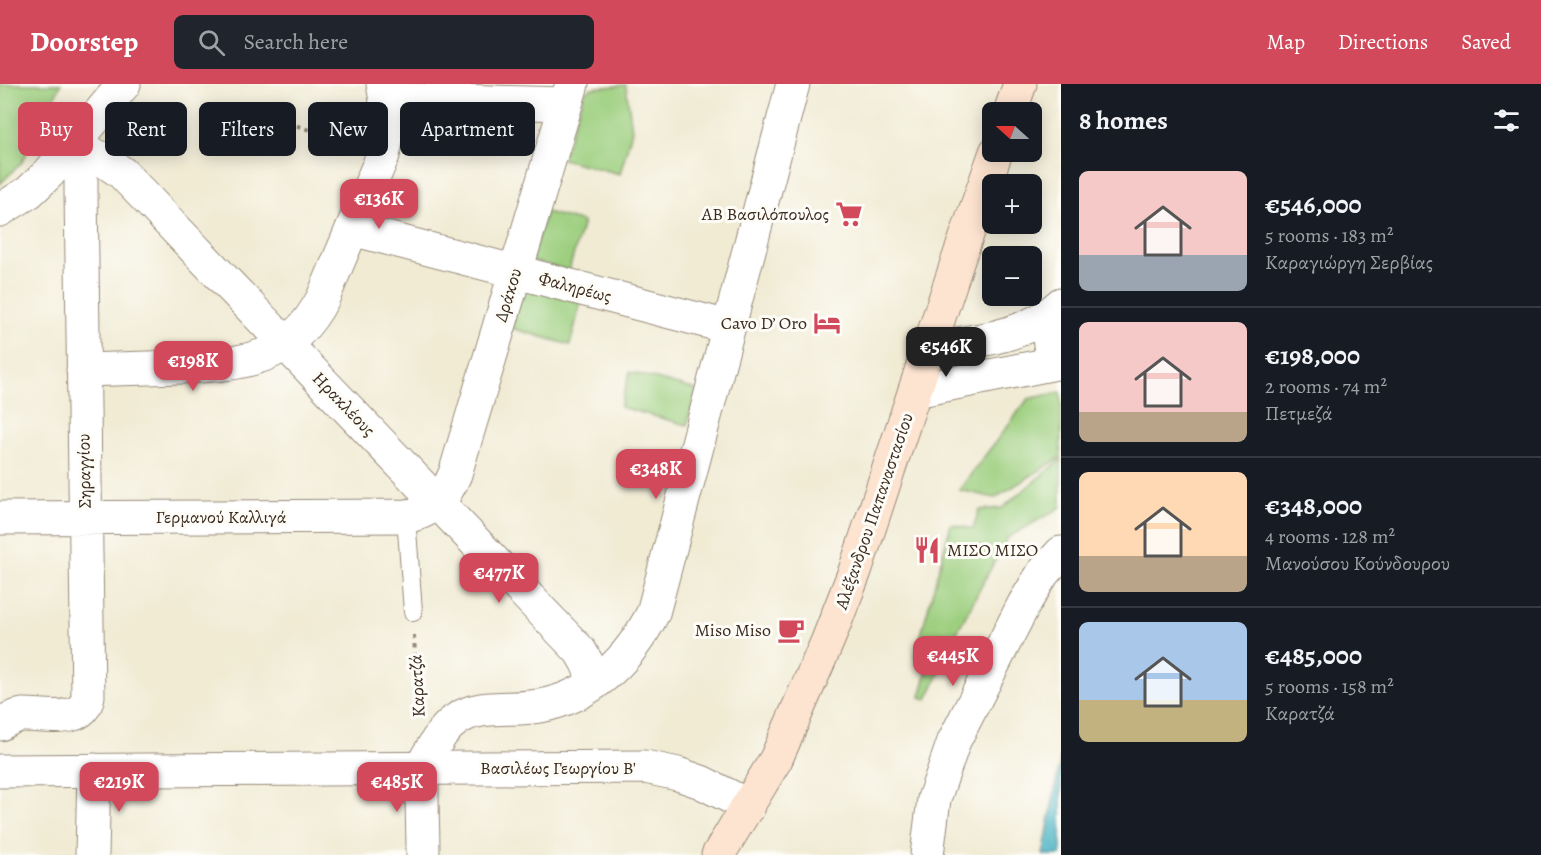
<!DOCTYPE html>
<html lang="en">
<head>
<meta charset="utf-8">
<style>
	body { margin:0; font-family:Alegreya,serif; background:#20242c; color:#f1f3f6; height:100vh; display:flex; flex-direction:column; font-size:22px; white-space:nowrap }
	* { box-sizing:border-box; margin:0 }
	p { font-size:20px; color:#9ea1a6 }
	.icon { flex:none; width:33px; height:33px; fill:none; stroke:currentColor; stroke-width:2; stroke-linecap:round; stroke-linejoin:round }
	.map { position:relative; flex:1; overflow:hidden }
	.sheet { display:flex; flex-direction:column; background:#171b24; width:480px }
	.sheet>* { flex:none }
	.top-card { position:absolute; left:18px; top:18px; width:570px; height:54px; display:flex; gap:12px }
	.needle { width:39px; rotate:291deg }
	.controls { position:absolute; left:982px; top:18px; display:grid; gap:12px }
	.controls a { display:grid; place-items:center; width:60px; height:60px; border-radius:9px; background:#171b24; box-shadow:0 3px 15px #0003; font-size:30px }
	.price { position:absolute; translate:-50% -51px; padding:0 14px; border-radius:12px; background:#d1495b; color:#fff; font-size:20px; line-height:39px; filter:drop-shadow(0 2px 3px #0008) }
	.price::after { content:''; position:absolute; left:50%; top:36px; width:18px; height:14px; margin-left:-9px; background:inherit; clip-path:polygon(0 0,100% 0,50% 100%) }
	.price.active { background:#222; color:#fff }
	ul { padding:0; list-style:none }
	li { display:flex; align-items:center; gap:18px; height:150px; padding:0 18px }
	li+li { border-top:2px solid #363941 }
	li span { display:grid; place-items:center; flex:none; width:168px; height:120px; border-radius:9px; color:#555 }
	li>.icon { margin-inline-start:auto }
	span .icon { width:72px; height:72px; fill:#fffc; stroke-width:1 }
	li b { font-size:26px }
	h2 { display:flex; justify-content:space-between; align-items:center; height:72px; padding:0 18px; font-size:26px }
	.chip { padding:0 21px; border-radius:9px; background:#171b24; box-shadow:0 3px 15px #0003; font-size:21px; line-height:54px }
	.chip.active { background:#d1495b; color:#fff }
	header { display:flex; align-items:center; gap:36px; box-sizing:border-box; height:84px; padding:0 30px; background:#d1495b; color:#fff }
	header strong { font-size:28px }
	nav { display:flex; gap:33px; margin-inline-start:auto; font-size:21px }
	.search { width:420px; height:54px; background:#20242c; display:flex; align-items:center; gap:15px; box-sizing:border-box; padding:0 21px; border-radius:9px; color:#9ea1a6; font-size:22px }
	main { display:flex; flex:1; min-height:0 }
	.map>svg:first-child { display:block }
	.green { fill:#9dcf7f; stroke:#6c7c4e; stroke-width:1.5 }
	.water { fill:#46b2c4; stroke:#406e71; stroke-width:1.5 }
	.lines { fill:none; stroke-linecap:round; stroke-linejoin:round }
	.service-casing { stroke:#968a79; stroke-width:20 }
	.minor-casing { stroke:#968a79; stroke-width:35 }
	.tertiary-casing { stroke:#968a79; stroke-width:35 }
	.secondary-casing { stroke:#968a79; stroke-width:35 }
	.path { stroke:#968a79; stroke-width:4; stroke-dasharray:4.5 4.5; stroke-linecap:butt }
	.service { stroke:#fff; stroke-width:18 }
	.minor { stroke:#fff; stroke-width:33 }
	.tertiary { stroke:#fff; stroke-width:33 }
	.secondary { stroke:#fde4d0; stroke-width:33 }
	.labels { text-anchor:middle; stroke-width:6; stroke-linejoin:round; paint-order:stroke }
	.poi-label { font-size:18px; fill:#3b2a1e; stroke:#fdfcf7; text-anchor:end }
	.street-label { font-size:18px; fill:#3b2a1e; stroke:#fdfcf7 }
</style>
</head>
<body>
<header>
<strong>Doorstep</strong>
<div class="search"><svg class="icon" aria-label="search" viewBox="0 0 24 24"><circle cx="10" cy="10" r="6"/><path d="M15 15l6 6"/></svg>Search here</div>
<nav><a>Map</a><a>Directions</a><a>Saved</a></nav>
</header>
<main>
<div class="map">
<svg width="1061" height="771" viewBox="0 0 1061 771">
	<rect width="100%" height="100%" fill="#fdfcf7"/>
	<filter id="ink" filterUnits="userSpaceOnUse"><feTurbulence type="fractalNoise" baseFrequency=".0167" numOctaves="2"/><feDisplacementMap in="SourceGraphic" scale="12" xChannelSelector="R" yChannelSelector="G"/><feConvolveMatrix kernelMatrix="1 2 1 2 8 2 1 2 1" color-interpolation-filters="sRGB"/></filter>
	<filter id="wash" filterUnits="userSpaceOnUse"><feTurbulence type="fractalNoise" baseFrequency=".008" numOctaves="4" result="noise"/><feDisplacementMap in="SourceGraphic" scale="24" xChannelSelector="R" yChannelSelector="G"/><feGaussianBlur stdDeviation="1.35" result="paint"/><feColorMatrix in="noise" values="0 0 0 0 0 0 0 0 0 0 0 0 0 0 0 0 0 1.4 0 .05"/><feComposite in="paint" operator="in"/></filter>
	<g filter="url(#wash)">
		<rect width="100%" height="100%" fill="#f1ebd4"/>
		<path class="green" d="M0 0H61L22 78 0 100Z
			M626 1 632 46 620 90 562 75 585 8 592 4Z
			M546 128 583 138 569 186 531 177Z
			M523 203 581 218 570 261 511 244Z
			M630 288 697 306 687 341 620 323Z
			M1061 308V373L995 414 959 406 1028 315Z
			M1061 375V423L1007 454 955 552 961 558 953 584H942L927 615 920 613 929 580 915 573 951 440 973 445 979 426 1002 424Z"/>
		<path class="water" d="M1061 672V771H1043Z"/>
	</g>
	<g filter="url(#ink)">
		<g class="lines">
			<defs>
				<path id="service" d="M406 432 413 528"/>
				<path id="minor" d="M386 15 566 20
					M73 62 99 73 122 89 580 567 587 579 595 599
					M0 126 29 108 49 89 124 0
					M352 145 728 243
					M1047 233 1050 261 1057 279
					M83 286C115 285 147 284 180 283 245 280 290 277 323 214L383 71C390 46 388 25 383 0
					M915 307 1061 278
					M0 434 406 432C430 430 446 412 455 390L572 0
					M0 640C7 636 14 632 22 631 44 630 83 642 88 612L81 106V92L73 62
					M92 771 94 686
					M423 771C423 750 422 728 422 707 422 700 420 690 422 684 424 676 431 667 435 660 464 609 504 632 549 620 597 608 631 572 653 529L793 0
					M927 771 934 715 954 657 1024 520 1043 489 1061 469"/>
				<path id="tertiary" d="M929 264C974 258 1027 253 1061 220
					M0 687 645 683 678 690 701 698 749 722"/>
				<path id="secondary" d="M1010 28 1020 0
					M718 771 776 675 828 556 855 487 957 179 996 68"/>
			</defs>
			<use href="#service" class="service-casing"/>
			<use href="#minor" class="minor-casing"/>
			<use href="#tertiary" class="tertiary-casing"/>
			<use href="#secondary" class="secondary-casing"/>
			<path class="path" d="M279 41H295L354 61
				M414 551 418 627"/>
			<use href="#service" class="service"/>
			<use href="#minor" class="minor"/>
			<use href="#tertiary" class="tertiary"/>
			<use href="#secondary" class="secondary"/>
		</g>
	</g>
	<defs>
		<symbol id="supermarket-bare" viewBox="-9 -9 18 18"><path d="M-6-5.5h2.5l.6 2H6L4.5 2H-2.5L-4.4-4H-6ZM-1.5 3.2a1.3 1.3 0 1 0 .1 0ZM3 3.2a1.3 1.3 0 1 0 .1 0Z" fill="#d1495b" stroke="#fdfcf7" stroke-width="2.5" paint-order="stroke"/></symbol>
		<symbol id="hotel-bare" viewBox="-9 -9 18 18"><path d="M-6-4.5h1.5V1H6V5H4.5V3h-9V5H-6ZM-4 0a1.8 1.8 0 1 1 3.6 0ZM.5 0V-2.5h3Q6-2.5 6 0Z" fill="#d1495b" stroke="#fdfcf7" stroke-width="2.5" paint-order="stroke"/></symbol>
		<symbol id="restaurant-bare" viewBox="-9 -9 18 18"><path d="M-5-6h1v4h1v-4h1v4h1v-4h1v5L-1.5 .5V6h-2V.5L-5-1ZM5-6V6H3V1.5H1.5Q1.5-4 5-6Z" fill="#d1495b" stroke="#fdfcf7" stroke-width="2.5" paint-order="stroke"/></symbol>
		<symbol id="cafe-bare" viewBox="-9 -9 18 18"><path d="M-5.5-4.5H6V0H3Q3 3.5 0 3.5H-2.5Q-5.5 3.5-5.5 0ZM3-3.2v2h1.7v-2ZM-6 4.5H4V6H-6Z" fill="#d1495b" stroke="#fdfcf7" stroke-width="2.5" paint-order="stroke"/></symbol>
	</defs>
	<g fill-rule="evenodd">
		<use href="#supermarket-bare" x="830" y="111" width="38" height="38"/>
		<use href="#hotel-bare" x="808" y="220" width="38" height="38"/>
		<use href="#restaurant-bare" x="908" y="447" width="38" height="38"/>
		<use href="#cafe-bare" x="772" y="527" width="38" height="38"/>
	</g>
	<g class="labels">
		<g class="poi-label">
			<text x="829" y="136">ΑΒ Βασιλόπουλος</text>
			<text x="807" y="245">Cavo D’ Oro</text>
			<text x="947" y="472" text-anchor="start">ΜΙΣΟ ΜΙΣΟ</text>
			<text x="771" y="552">Miso Miso</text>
		</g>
		<g class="street-label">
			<text transform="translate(575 203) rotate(15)" y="6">Φαληρέως</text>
			<text transform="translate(508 211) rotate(-73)" y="6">Δράκου</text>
			<text transform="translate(344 320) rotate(46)" y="6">Ηρακλέους</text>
			<text transform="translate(84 387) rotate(-91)" y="6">Σηραγγίου</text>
			<text transform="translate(874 427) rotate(-71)" y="6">Αλέξανδρου Παπαναστασίου</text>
			<text x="221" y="439">Γερμανού Καλλιγά</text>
			<text transform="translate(417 602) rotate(-93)" y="6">Καρατζά</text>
			<text x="558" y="690">Βασιλέως Γεωργίου Β'</text>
		</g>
	</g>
</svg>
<div class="controls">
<a><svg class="needle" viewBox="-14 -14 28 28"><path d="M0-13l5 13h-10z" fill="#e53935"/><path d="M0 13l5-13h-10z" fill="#9ea1a6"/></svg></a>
<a>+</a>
<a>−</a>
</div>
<b class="price" style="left:379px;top:146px">€136K</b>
<b class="price active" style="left:946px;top:294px">€546K</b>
<b class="price" style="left:193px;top:308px">€198K</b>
<b class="price" style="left:656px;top:416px">€348K</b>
<b class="price" style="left:499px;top:520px">€477K</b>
<b class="price" style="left:953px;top:603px">€445K</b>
<b class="price" style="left:119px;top:729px">€219K</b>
<b class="price" style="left:397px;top:729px">€485K</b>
<div class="top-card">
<a class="chip active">Buy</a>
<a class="chip">Rent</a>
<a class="chip">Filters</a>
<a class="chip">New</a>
<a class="chip">Apartment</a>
</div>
</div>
<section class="sheet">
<h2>8 homes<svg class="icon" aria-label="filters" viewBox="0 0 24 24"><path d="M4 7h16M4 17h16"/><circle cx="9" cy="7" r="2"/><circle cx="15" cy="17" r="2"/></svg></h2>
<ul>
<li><span style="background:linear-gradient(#f6c9c9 70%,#9aa5b1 0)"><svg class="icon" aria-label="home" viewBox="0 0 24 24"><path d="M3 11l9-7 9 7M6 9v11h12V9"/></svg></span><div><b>€546,000</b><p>5 rooms · 183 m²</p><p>Καραγιώργη Σερβίας</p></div></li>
<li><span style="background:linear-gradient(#f6c9c9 75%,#b9a48a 0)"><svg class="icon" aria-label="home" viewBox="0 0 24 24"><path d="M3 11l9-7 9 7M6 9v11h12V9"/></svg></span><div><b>€198,000</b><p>2 rooms · 74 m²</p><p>Πετμεζά</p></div></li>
<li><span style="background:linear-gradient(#ffd9b3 70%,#b9a48a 0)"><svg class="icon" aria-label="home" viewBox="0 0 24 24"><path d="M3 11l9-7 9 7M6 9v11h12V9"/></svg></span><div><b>€348,000</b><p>4 rooms · 128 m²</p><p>Μανούσου Κούνδουρου</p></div></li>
<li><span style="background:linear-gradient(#a9c7e8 65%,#c2b280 0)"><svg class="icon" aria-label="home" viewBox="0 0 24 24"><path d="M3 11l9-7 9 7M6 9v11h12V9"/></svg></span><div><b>€485,000</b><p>5 rooms · 158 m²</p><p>Καρατζά</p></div></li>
</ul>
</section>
</main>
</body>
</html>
